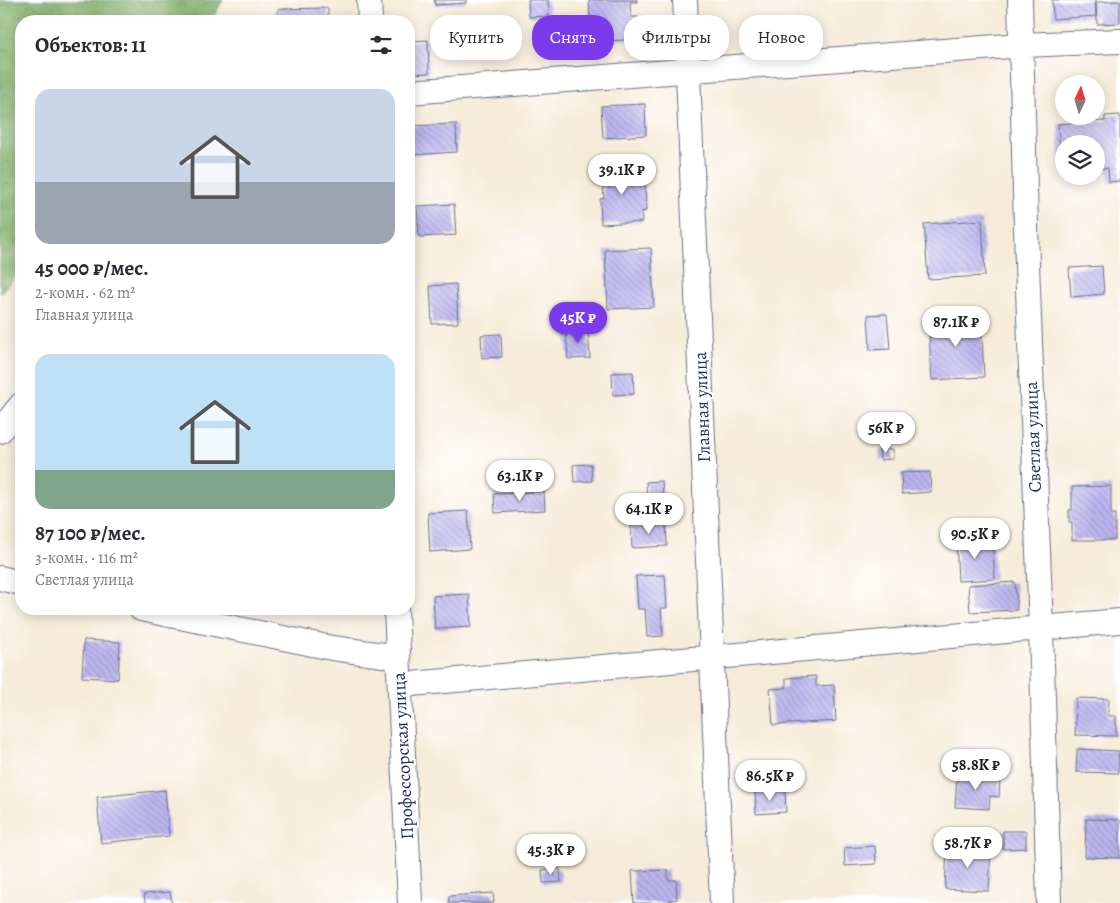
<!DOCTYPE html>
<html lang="ru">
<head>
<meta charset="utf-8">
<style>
	body { margin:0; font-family:Alegreya,serif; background:#f2f2f3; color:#2b2b33; height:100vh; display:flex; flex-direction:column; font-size:19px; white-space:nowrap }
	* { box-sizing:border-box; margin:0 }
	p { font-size:16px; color:#7c7c81 }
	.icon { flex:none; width:28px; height:28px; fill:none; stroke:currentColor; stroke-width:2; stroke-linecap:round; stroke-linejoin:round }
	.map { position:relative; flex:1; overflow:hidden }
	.panel { position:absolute; left:15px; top:15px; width:400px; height:600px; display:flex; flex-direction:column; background:#fff; border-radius:20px; box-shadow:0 2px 12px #0003 }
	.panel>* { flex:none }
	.banner { position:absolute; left:430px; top:15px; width:475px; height:45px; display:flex; gap:10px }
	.needle { width:32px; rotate:4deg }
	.tools { position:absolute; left:1055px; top:75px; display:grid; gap:10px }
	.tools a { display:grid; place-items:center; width:50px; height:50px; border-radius:50%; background:#fff; box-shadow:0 2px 12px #0003; font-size:25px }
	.price { position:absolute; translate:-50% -42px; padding:0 11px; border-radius:18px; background:#fff; color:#222; font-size:16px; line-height:32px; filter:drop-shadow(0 1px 2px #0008) }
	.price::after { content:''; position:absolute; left:50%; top:30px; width:15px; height:11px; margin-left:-8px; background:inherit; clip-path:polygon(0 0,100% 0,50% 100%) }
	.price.active { background:#7c3aed; color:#fff }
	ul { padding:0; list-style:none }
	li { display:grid; align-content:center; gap:10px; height:265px; padding:0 20px }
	li span { display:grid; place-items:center; height:155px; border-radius:15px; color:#555 }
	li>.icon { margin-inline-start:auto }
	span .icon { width:90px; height:90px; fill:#fffc; stroke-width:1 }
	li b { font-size:21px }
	h2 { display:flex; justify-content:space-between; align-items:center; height:60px; padding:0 20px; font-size:21px }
	.pill { padding:0 18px; border-radius:20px; background:#fff; box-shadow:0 2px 12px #0003; font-size:18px; line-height:45px }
	.pill.active { background:#7c3aed; color:#fff }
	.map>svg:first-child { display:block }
	.forest { fill:url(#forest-crowns); stroke:#4c6e62 }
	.building { fill:url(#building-back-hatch) }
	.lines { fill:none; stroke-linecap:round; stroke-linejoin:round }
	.minor-casing { stroke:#687189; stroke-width:26 }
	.minor { stroke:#fff; stroke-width:24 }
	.labels { text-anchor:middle; stroke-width:4.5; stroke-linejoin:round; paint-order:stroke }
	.street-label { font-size:18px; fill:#1b2f5e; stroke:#fff }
</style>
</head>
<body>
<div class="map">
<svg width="1120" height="903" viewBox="0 0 1120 903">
	<defs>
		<pattern id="forest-crowns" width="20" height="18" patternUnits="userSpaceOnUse" patternTransform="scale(1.25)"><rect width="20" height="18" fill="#7eac65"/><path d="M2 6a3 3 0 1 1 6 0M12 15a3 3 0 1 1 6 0" fill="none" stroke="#668c56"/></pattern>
		<pattern id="building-back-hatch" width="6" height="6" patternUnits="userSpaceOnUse" patternTransform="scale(1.25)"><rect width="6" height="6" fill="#bcb5ef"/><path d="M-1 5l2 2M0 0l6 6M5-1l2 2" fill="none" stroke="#9894c5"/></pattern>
	</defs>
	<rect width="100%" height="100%" fill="#fff"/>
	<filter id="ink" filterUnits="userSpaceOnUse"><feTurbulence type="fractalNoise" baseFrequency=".02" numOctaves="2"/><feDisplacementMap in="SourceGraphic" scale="10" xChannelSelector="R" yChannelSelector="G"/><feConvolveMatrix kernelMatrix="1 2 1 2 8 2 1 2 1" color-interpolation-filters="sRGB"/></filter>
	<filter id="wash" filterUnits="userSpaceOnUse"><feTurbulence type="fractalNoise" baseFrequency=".0096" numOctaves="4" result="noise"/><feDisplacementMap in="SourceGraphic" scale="20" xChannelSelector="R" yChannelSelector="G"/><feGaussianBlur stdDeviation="1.12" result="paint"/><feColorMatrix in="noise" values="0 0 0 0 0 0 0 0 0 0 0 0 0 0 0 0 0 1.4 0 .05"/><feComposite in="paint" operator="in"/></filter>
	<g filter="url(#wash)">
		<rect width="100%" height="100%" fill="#f6ebd8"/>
		<path class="forest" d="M0 0H223L211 21H21V271L0 293Z"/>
		<g id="blocks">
			<path class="building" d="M434 0H466V3L435 5Z
				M528 0H548L549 16 529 17Z
				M589 0H637V2H630L631 17H638L639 39 591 42Z
				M1052 0H1095L1096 16 1053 19Z
				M1120 1V23L1097 24 1096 2Z
				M328 8V21H279L278 9Z
				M428 40 429 73 409 74V41Z
				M645 104 646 135 603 138 601 106Z
				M1120 115V181L1109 182 1108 168 1096 169V144H1064V171H1061L1058 124 1105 121V116Z
				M456 124 457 152 411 155 409 126Z
				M638 166 639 185H645L646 211 641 212 642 222 601 224 600 199 604 198 602 168Z
				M454 204 456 235 419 237 417 206Z
				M982 220 985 276 928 279 924 224Z
				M651 248 654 307 608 309 605 250Z
				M409 249H411L412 271H409Z
				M1102 266 1104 294 1071 297 1069 268Z
				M456 284 458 323 432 324 430 286Z
				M887 314 890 349 870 350 868 315Z
				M981 316 984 377 932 380 928 319Z
				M588 329 590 358 568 359 566 330Z
				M501 334 502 357 482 358 481 335Z
				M633 372 634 394 613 395 612 373Z
				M893 449V459L880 460 879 450Z
				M591 464 592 481 574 482 573 465Z
				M930 472 931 492 902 494 901 473Z
				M662 481 663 498H647L646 482Z
				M1111 486V514H1115V540H1072V522H1069V510H1072V487Z
				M544 491 545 510 495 513 494 494Z
				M468 511 470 549 430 552 428 513Z
				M666 522 667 546 632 548 631 524Z
				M992 538 995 579 958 581 956 540Z
				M665 575 667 608H661L663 636 647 637 645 609H638L636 576Z
				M1015 582 1017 610 970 612 968 585Z
				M469 594 471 627 435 629 433 596Z
				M84 640 120 642 118 679 82 677Z
				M816 676V686L834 685 836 721 773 725 770 689 786 688V678Z
				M1076 698 1109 699 1108 716H1116V736L1075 735Z
				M1077 749 1119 751 1118 773 1076 772Z
				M957 775 1000 777 999 797 990 796 989 809 955 807Z
				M165 790 169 836 101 843 97 797Z
				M785 790 786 812 756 814 755 792Z
				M1086 819 1120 820V858L1085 857Z
				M1003 831H1026V848L1003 849Z
				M875 846 876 864 845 866 844 848Z
				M947 847 991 849 989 891 945 889Z
				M560 869 561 882 543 883 542 870Z
				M668 870V880H676L677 899 669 900 670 903H634L632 871Z
				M170 892 172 903H145L144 894Z
				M493 893 494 903H449V896Z"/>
		</g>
	</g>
	<g filter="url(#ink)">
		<use href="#blocks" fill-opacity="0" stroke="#687189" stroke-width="1"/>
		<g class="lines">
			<defs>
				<path id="minor" d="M369 0 370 21
					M685 0 722 903
					M1020 0 1027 264 1041 629 1049 903
					M409 92 1022 45 1120 41
					M0 431 21 405
					M0 578 21 583
					M141 609 332 648 398 657
					M396 609 410 903
					M400 685 1120 621"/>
			</defs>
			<use href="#minor" class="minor-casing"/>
			<use href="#minor" class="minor"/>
		</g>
	</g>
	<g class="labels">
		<g class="street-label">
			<text transform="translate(702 407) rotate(-92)" y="6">Главная улица</text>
			<text transform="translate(1033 437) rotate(-92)" y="6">Светлая улица</text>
			<text transform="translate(403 756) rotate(-93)" y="6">Профессорская улица</text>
		</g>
	</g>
</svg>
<div class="tools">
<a><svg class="needle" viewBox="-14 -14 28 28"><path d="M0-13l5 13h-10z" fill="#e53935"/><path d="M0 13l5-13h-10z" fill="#7c7c81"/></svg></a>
<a><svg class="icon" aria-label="layers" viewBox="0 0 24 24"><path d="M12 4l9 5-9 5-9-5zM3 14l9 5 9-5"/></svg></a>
</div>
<b class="price" style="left:622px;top:196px">39.1K ₽</b>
<b class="price active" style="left:578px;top:344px">45K ₽</b>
<b class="price" style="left:956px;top:348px">87.1K ₽</b>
<b class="price" style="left:886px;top:454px">56K ₽</b>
<b class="price" style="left:520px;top:502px">63.1K ₽</b>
<b class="price" style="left:649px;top:535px">64.1K ₽</b>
<b class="price" style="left:975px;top:560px">90.5K ₽</b>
<b class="price" style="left:976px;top:791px">58.8K ₽</b>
<b class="price" style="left:770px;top:802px">86.5K ₽</b>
<b class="price" style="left:968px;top:869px">58.7K ₽</b>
<b class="price" style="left:551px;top:876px">45.3K ₽</b>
<div class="banner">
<a class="pill">Купить</a>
<a class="pill active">Снять</a>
<a class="pill">Фильтры</a>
<a class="pill">Новое</a>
</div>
<section class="panel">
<h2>Объектов: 11<svg class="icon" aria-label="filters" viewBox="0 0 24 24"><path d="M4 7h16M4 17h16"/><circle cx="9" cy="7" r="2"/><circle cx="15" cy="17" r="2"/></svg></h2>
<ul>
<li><span style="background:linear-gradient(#c9d6e8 60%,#9aa5b1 0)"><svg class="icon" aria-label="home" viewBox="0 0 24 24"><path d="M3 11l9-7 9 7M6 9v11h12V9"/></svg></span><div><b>45 000 ₽/мес.</b><p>2-комн. · 62 m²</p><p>Главная улица</p></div></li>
<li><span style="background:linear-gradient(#bfe0f5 75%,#7fa58c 0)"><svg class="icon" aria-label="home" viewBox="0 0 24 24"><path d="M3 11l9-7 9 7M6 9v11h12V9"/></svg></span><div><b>87 100 ₽/мес.</b><p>3-комн. · 116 m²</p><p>Светлая улица</p></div></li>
</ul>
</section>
</div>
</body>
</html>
